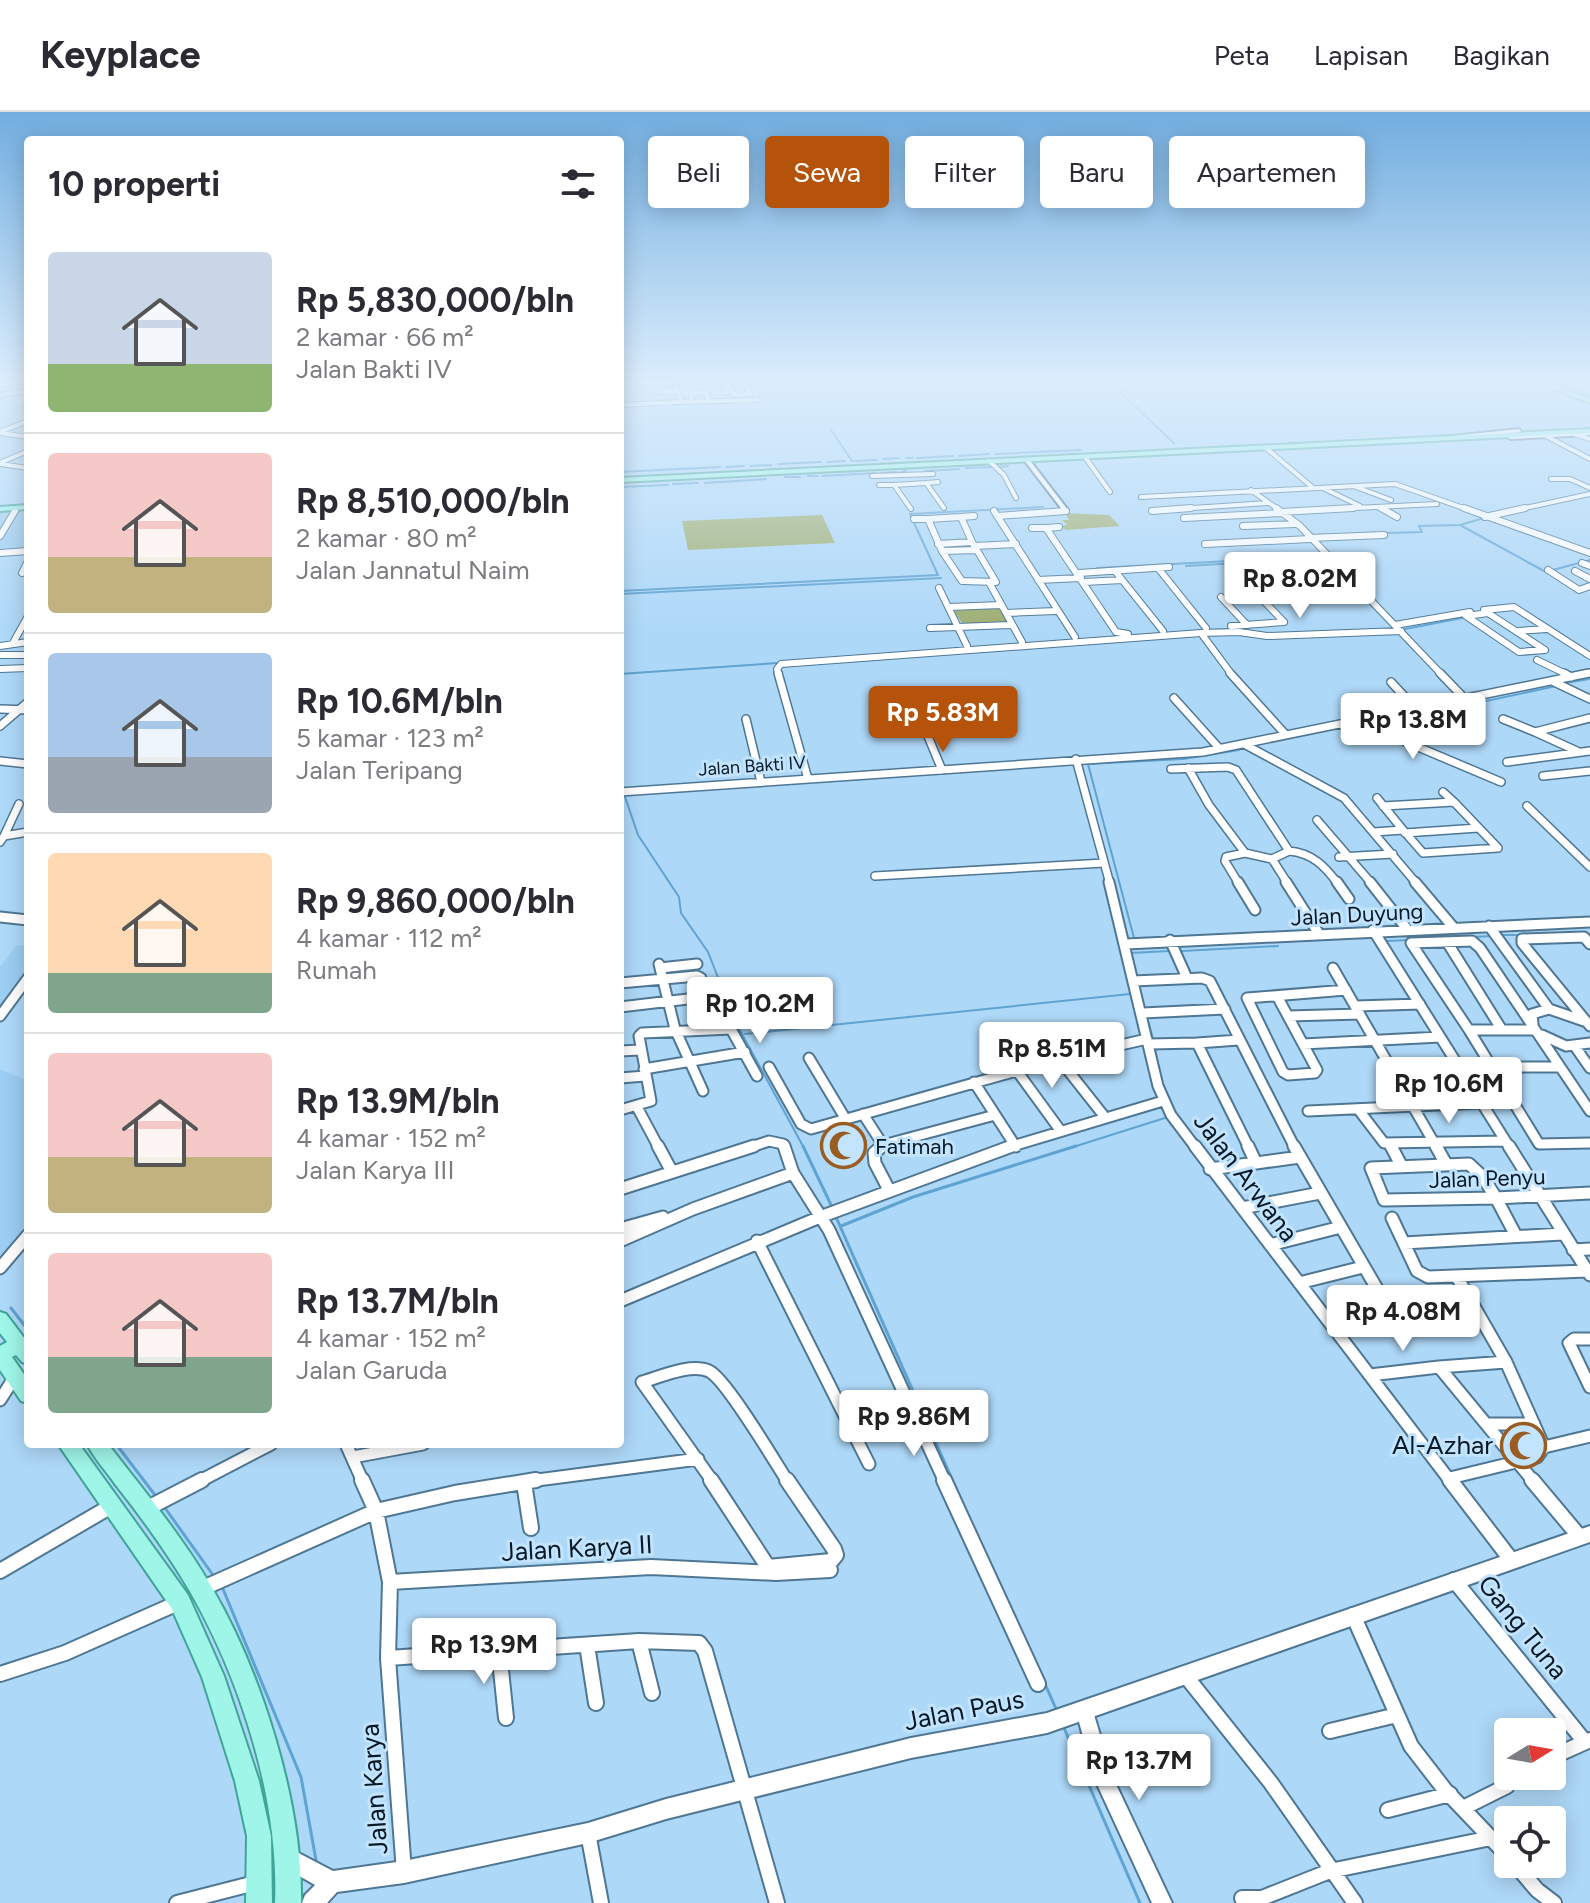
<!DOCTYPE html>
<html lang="id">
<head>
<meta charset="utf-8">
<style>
	body { margin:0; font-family:Figtree,sans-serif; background:#f2f2f3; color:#2b2b33; height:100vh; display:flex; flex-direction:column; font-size:30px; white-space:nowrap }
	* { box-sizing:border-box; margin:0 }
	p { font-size:26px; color:#7c7c81 }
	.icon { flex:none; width:44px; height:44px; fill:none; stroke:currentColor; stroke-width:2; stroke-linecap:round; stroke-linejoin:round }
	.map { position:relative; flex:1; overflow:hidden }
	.details { position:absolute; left:24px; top:24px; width:600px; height:1312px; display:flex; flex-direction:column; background:#fff; border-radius:8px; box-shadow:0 4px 20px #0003 }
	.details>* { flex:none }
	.guide { position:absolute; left:648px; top:24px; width:760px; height:72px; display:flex; gap:16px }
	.needle { width:52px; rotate:79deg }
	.controls { position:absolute; left:1494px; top:1606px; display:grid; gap:16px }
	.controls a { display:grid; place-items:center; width:72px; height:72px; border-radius:8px; background:#fff; box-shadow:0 4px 20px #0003; font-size:40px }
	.price { position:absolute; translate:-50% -68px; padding:0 18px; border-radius:8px; background:#fff; color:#222; font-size:26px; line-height:52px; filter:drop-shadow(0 2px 4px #0008) }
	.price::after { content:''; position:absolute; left:50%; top:48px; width:24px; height:18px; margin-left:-12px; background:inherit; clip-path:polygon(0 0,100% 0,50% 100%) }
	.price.selected { background:#b45309; color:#fff }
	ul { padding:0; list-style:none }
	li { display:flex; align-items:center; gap:24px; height:200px; padding:0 24px }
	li+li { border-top:2px solid #e1e1e2 }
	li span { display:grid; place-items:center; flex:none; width:224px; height:160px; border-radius:8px; color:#555 }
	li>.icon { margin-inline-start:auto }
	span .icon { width:96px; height:96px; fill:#fffc; stroke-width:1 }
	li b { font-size:34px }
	h2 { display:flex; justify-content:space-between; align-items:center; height:96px; padding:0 24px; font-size:34px }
	.tag { padding:0 28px; border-radius:8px; background:#fff; box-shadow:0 4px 20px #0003; font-size:28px; line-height:72px }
	.tag.selected { background:#b45309; color:#fff }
	header { display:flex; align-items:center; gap:48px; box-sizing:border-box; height:112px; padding:0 40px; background:#fff; border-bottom:2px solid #e1e1e2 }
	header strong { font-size:38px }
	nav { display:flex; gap:44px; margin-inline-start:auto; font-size:28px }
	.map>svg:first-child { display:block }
	.built { fill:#9ccdf2 }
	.green { fill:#9eae72 }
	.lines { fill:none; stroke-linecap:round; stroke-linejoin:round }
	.stream-far1 { stroke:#5fa3d2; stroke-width:2 }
	.stream { stroke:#5fa3d2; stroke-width:3 }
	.minor-far5-casing { stroke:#4f7793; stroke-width:6 }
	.minor-far4-casing { stroke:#4f7793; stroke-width:8 }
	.minor-far3-casing { stroke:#4f7793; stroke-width:10 }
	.minor-far2-casing { stroke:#4f7793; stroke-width:13 }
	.minor-far1-casing { stroke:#4f7793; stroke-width:15 }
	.minor-casing { stroke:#4f7793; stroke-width:18 }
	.tertiary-casing { stroke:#4f7793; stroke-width:4 }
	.secondary-casing { stroke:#4f7793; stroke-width:4 }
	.primary-casing { stroke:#41a498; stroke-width:4 }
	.minor-far5 { stroke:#fff; stroke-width:4 }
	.minor-far4 { stroke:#fff; stroke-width:6 }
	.minor-far3 { stroke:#fff; stroke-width:7 }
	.minor-far2 { stroke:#fff; stroke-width:9 }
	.minor-far1 { stroke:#fff; stroke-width:11 }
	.minor { stroke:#fff; stroke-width:14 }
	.tertiary { fill:#fff; fill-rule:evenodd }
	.secondary { fill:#fff; fill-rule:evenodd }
	.primary { fill:#9ff5e7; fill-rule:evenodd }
	.labels { text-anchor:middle; stroke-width:6; stroke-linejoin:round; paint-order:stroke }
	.far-street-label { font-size:18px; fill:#081824; stroke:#c2e4fe }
	.street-label { font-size:22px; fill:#081824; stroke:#c2e4fe }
	.poi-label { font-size:22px; fill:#081824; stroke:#c2e4fe; text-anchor:start }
	.near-street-label { font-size:26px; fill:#081824; stroke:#c2e4fe }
	.near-poi-label { font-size:26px; fill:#081824; stroke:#c2e4fe; text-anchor:end }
</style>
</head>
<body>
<header>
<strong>Keyplace</strong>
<nav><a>Peta</a><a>Lapisan</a><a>Bagikan</a></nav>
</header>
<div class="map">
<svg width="1590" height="1791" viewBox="0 0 1590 1791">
	<rect width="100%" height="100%" fill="#aed8f8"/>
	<path class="built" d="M28 399V438L0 440V401Z
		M17 833 28 834V861L0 898V855Z
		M0 957 28 969V1113L0 1146Z"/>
	<path class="green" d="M1065 401 1109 403 1120 414 1066 418 1061 414 1067 413 1062 408H1069Z
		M822 403 835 431 688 438 682 409Z
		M999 495 1008 510 964 514 954 499Z"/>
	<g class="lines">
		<path class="stream-far1" d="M1130 267 1131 273 1121 281 1174 331
			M1546 267 1590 283
			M831 318 852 349
			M996 342 1081 338
			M959 344 989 342
			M906 346H913
			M917 346 953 344
			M883 347 899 346
			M854 349 877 348
			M827 350 845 349
			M778 352 821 350
			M751 354 771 353
			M726 355 744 354
			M999 355 1008 354
			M966 356 992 355
			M925 359 959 357
			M620 360 720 355
			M901 360 906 359
			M881 361 897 360
			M808 364H818
			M822 364 876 361
			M785 365H800
			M705 371 766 367
			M673 372 698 371
			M620 375 668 373
			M1460 413 1544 459
			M1385 421 1422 420 1419 414 1460 413 1484 406
			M1186 454 1326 446 1379 501
			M1097 456 1324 444
			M1553 458 1590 448
			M620 479 938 463 910 402 1043 395
			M620 482 941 466
			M1405 517 1462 506
			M1211 518 1229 517
			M1401 524 1415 539
			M620 562 778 551
			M1566 571 1589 567
			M1402 607 1556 574
			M624 682 638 723 679 785 681 801 708 840 735 909 804 1036
			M1499 823H1521
			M1471 825 1493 824
			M1134 826 1088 652 1183 647 1239 638
			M1386 829 1409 828
			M1182 839 1278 834
			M1130 841 1169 839
			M1147 905 1153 927
			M745 922 1130 882
			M1155 937 1163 975
			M1070 1036 1168 1005"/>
		<path class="stream" d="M803 1034 832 1095
			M836 1105 971 1410
			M841 1114 913 1085 1076 1034
			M11 1196 28 1218
			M116 1332 155 1383
			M165 1396 213 1463
			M223 1477 301 1665 316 1748
			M1045 1572 1057 1599
			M1064 1616 1140 1791"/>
		<defs>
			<path id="minor-far5" d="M639 267 642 271 675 270
				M692 267 695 273
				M710 267 712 271 723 274 727 281
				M722 267 735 283 751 282 740 267
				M0 273 27 268
				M659 280 678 279
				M0 283 26 279
				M681 290 758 288
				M692 290 691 281 706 280 709 289
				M620 293 681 290 674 267
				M25 295 28 299
				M0 320 28 309
				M0 321 28 325
				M1574 322 1590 327
				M1546 324 1590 347
				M1266 336 1312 375
				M1085 345 1110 380
				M989 349 1004 363 1016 386
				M0 351 28 339
				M0 352 28 356
				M872 364 933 362
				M1551 367H1570L1590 376
				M926 371 938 370
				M879 373H894
				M1356 375 1391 388
				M1323 376 1360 394
				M1251 378 1279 398
				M1141 385 1395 372 1469 398
				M1380 396 1384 398
				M911 397 894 373 926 371 944 396
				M1162 398 1268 391
				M1314 398 1437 392
				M1516 398 1590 382"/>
			<path id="minor-far4" d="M1276 396 1300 414 1442 563
				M1381 396 1397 405
				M1464 396 1590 441
				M994 399 1075 525
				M1152 399 1191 396
				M1281 400 1353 396
				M997 404 1066 399
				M961 405 972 430 996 470 962 469 942 439 928 407Z
				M961 405 974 404
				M1485 405 1525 396
				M1184 406 1282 401
				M914 407H928
				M1243 414 1295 412
				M1059 415 1046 416 1116 520 1128 522
				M1032 416H1046
				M0 424 15 399
				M1309 426 1384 423
				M938 432 972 430
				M1205 432 1310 427
				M974 434 1016 432
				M942 439 976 438
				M0 441 28 439
				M1582 451 1590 454
				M1158 456 1206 516
				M1548 458 1579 478 1590 474
				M1115 459 1163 519
				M1575 459 1590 467
				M22 461 28 449
				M1079 461 1169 455
				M1038 468 1081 466
				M1084 470 1122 468
				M990 472 1022 530
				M939 476 967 534
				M1259 484 1284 510
				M1221 485 1247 513
				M949 495 1001 493
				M1484 498 1514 495 1590 544
				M1006 501 1056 499
				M1488 501 1545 538 1519 540 1466 504Z
				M1395 513 1470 500
				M1231 514 1284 510
				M930 516 1011 513
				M1518 519 1547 517
				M1201 521 1232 563
				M13 531 28 504
				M0 534 28 530
				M0 543H28
				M1537 548 1568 563
				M0 557 28 556
				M779 563 777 557 781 552 1201 521 1239 520 1267 524 1401 519
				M1579 563 1590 561"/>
			<path id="minor-far3" d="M778 561 808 667
				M1230 561 1286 623
				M1440 561 1465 587
				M1564 561 1571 565
				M1552 569 1590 587
				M1391 570 1417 598
				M1174 586 1219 636
				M0 597 28 598
				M918 600 942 658
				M746 607 761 670
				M1503 607 1535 620 1590 606
				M1341 612 1360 625 1392 624 1501 670
				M0 614 28 590
				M1535 620 1579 640
				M1244 632 1344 686 1417 772
				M1076 647 1110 772
				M0 649 28 652
				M1507 650 1590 639
				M1188 656 1209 693 1245 741 1272 747
				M1171 657 1228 655 1236 658 1289 739 1272 747 1288 772
				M1543 664 1590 659
				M620 680 1203 640 1589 561
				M1377 686 1403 718
				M1383 694 1454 690 1443 680
				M1527 694 1590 755
				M1317 708 1372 772
				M1374 720 1403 718 1423 741 1498 736 1454 690
				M1405 721 1478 716
				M4 724 19 692
				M0 730 4 724 28 720
				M1289 739C1312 741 1325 754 1338 772
				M1339 745 1393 742
				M875 764 1104 751
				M1239 772 1225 749 1226 745 1245 741"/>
			<path id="minor-far2" d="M1109 770 1158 974 1171 1003 1196 1036
				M1238 770 1255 798
				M1286 770 1319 822
				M1337 770 1349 787
				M1370 770 1407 817
				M1415 770 1453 815
				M0 805 28 808
				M1489 814 1549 897 1584 909
				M1373 818 1510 1036
				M1170 828 1187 866
				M1447 830 1502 918
				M1126 832 1590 810
				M1590 832 1584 825 1522 827V831L1590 914
				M659 852 675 917 703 979
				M660 856 697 852
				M1333 856 1437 1036
				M1133 869 1202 866 1210 869 1295 1036
				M620 871 697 864 701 866 705 885 620 895
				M1277 884 1317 958 1315 961 1288 963 1283 960 1247 886 1346 878
				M1356 894 1420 892
				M1143 901 1225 897
				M0 904 28 866
				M1288 904 1360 902
				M1533 912 1532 902 1549 897
				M1469 918 1539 1032 1590 1031
				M1535 918H1469L1411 831 1472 829 1480 836 1590 999
				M1542 923 1566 934 1590 931
				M1239 928 1197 931 1249 1036
				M1149 932 1197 931
				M1303 932 1440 925
				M1576 936 1590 956
				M620 939 640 938
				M809 946 845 1006
				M1059 947 1104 1004
				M769 955 801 1012 811 1017 1059 947 1147 927
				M1492 955H1560
				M644 957 745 940
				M1017 959 1060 1018
				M1392 962 1459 956
				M620 966 645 964
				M974 970 1016 1035
				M637 995 659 1036
				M1358 997 1384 1031 1505 1029
				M620 998 651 989 639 924 642 921 731 917 757 964
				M1308 999 1482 991
				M863 1002 883 1033 880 1036
				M1390 1031 1392 1036
				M883 1033 995 1003
				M748 1036 769 1029 783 1032 784 1036
				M1006 1036 1163 989"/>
			<path id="minor-far1" d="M658 1034 672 1060
				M784 1034 793 1061 829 1118 945 1370
				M882 1034 874 1041 875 1051 888 1076
				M1195 1034 1451 1370
				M1248 1034 1256 1051 1300 1045
				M1294 1034 1394 1206
				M1391 1034 1401 1053
				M1436 1034 1446 1052
				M1509 1034 1590 1163
				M1469 1052 1483 1065 1496 1086 1384 1088 1371 1056Z
				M1210 1057 1256 1051
				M620 1077 754 1034
				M1496 1086 1514 1120
				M1496 1086 1590 1081
				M1242 1096 1320 1081
				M1392 1106 1417 1159 1428 1165 1587 1159
				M620 1117 663 1105
				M620 1129 693 1097 793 1061
				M757 1129 869 1352
				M1404 1131 1562 1122
				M1270 1133 1341 1115
				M1573 1138 1590 1137
				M0 1156 28 1123
				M1299 1171 1363 1155
				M620 1189 820 1105 1012 1034
				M1333 1215 1394 1206 1479 1204
				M1590 1227H1574L1569 1231 1590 1275
				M1506 1250 1439 1255 1534 1370
				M1370 1263 1439 1255
				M0 1288 14 1266
				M1486 1312H1534
				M346 1332 363 1370
				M1544 1335 1590 1324
				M353 1345 423 1332
				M1450 1366 1537 1345 1544 1335 1506 1250 1457 1165
				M198 1370 271 1332
				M522 1370 698 1347
				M713 1370 642 1270C660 1265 690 1251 709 1259 726 1267 775 1350 788 1370"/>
			<path id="minor" d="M362 1368 376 1399 390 1470 388 1546 404 1760
				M711 1368 768 1455 831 1449 836 1443 834 1437 787 1368
				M944 1368 1038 1572
				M1450 1368 1512 1449
				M1532 1368 1579 1424
				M524 1371 531 1416
				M146 1397 202 1368
				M0 1459 113 1393
				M1454 1468 1585 1630
				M390 1470 651 1455 776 1461 830 1458
				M201 1477 376 1399 455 1381 536 1368
				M1353 1503 1411 1634 1445 1678 1508 1744
				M639 1529 652 1581
				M587 1533 596 1591
				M499 1539 506 1606
				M388 1546 639 1529 699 1531 705 1539 777 1791
				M0 1562 65 1541 180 1490
				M1185 1563 1271 1671 1355 1791
				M1330 1619 1397 1603
				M1552 1645 1590 1628
				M1463 1696 1507 1674
				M1388 1698 1450 1682
				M588 1721 601 1791
				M1515 1752 1537 1778 1554 1791
				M1242 1786H1262L1330 1759 1491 1726
				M177 1791 255 1771"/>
			<path id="tertiary" d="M1519 317 1521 320 1456 326 1453 324Z
				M1590 319V323L1511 327 1508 325 1511 323Z
				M1024 346H1028L1068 398V400H1064L1024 348Z
				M1085 1590 1091 1593 1113 1666 1172 1791H1152L1095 1668 1076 1599 1079 1593Z"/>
			<path id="secondary" d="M1590 1414V1430L1047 1621 911 1646 666 1707 588 1731 404 1771 337 1780 327 1791H302L305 1783 315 1773 282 1754 278 1747 282 1740 289 1736 333 1759 404 1749 588 1711 666 1687 911 1626 1047 1601Z"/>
			<path id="primary" d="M1527 267H1535L1590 287V291Z
				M1590 317V321L620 370V366Z
				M28 393V397L0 399V395Z
				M0 1200 6 1202 28 1231V1252L22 1250 16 1243 12 1245 28 1268V1291L21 1289 0 1258V1234L7 1230 0 1221Z
				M58 1332H79L188 1483 224 1564 259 1669 271 1724 272 1791H246L247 1724 235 1669 202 1565 172 1497Z
				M87 1332H108C144 1379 183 1425 212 1476 262 1561 303 1693 301 1791H275C280 1678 232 1539 169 1446 152 1420 134 1396 115 1372 106 1359 94 1346 87 1332Z"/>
		</defs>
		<use href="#minor-far5" class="minor-far5-casing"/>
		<use href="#minor-far4" class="minor-far4-casing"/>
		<use href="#minor-far3" class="minor-far3-casing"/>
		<use href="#minor-far2" class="minor-far2-casing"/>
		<use href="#minor-far1" class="minor-far1-casing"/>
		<use href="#minor" class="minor-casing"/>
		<use href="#tertiary" class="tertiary-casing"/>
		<use href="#secondary" class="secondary-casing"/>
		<use href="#primary" class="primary-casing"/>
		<use href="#minor-far5" class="minor-far5"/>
		<use href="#minor-far4" class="minor-far4"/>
		<use href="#minor-far3" class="minor-far3"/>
		<use href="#minor-far2" class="minor-far2"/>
		<use href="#minor-far1" class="minor-far1"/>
		<use href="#minor" class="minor"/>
		<use href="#tertiary" class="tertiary"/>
		<use href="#secondary" class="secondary"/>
		<use href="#primary" class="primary"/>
	</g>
	<linearGradient id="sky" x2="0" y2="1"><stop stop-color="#71addf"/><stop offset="0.52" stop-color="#dbedfc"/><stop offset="1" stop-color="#dbedfc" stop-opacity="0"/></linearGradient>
	<rect width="1590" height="518" fill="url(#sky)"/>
	<defs>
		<symbol id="mosque-ring" viewBox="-11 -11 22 22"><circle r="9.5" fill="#c2e4fe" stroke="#9a5d21" stroke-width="1.5"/><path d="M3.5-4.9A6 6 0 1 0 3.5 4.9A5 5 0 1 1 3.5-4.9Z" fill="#9a5d21"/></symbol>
	</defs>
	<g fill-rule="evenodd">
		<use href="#mosque-ring" x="818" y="1008" width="51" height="51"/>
		<use href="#mosque-ring" x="1498" y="1308" width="51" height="51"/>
	</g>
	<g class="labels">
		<g class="far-street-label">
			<text transform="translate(752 654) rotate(-4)" y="6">Jalan Bakti IV</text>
		</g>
		<g class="street-label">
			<text transform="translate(1357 802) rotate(-3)" y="8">Jalan Duyung</text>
			<text transform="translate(1487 1066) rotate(-2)" y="8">Jalan Penyu</text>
		</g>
		<g class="poi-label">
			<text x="875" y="1042">Fatimah</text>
		</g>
		<g class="near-street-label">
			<text transform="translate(1246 1065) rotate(53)" y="9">Jalan Arwana</text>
			<text transform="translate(577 1436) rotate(-3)" y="9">Jalan Karya II</text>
			<text transform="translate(1523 1515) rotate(51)" y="9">Gang Tuna</text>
			<text transform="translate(964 1598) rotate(-11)" y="9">Jalan Paus</text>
			<text transform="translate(374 1677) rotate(-94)" y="9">Jalan Karya</text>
		</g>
		<g class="near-poi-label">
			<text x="1493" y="1342">Al-Azhar</text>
		</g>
	</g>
</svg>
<div class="controls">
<a><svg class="needle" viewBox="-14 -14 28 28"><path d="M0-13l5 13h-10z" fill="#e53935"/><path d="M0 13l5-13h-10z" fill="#7c7c81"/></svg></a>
<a><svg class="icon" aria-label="locate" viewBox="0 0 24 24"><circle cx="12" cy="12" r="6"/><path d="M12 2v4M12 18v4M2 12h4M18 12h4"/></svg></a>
</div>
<b class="price" style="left:1300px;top:508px">Rp 8.02M</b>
<b class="price selected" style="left:943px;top:642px">Rp 5.83M</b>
<b class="price" style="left:1413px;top:649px">Rp 13.8M</b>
<b class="price" style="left:760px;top:933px">Rp 10.2M</b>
<b class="price" style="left:1052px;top:978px">Rp 8.51M</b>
<b class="price" style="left:1449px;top:1013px">Rp 10.6M</b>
<b class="price" style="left:1403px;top:1241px">Rp 4.08M</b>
<b class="price" style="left:914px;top:1346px">Rp 9.86M</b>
<b class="price" style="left:484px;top:1574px">Rp 13.9M</b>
<b class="price" style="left:1139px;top:1690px">Rp 13.7M</b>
<div class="guide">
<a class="tag">Beli</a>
<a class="tag selected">Sewa</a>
<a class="tag">Filter</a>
<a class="tag">Baru</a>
<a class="tag">Apartemen</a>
</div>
<section class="details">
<h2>10 properti<svg class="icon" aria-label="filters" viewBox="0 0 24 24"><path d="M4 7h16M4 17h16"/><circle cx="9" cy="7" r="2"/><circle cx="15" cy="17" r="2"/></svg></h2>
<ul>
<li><span style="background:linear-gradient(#c9d6e8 70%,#8fb573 0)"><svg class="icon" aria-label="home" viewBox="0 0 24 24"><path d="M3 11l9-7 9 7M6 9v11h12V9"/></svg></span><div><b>Rp 5,830,000/bln</b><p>2 kamar · 66 m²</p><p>Jalan Bakti IV</p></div></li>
<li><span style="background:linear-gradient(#f6c9c9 65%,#c2b280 0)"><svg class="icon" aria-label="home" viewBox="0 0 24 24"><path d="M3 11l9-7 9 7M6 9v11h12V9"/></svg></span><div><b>Rp 8,510,000/bln</b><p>2 kamar · 80 m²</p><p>Jalan Jannatul Naim</p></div></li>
<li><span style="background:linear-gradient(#a9c7e8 65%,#9aa5b1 0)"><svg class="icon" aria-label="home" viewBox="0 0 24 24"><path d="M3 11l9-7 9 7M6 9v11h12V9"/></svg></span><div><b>Rp 10.6M/bln</b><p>5 kamar · 123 m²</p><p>Jalan Teripang</p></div></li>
<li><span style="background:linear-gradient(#ffd9b3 75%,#7fa58c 0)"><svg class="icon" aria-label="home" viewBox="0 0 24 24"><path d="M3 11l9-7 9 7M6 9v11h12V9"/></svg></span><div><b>Rp 9,860,000/bln</b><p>4 kamar · 112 m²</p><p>Rumah</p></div></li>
<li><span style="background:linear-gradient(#f6c9c9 65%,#c2b280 0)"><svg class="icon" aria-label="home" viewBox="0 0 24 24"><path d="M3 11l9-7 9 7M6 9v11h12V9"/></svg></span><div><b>Rp 13.9M/bln</b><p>4 kamar · 152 m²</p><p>Jalan Karya III</p></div></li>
<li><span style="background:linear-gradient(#f6c9c9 65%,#7fa58c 0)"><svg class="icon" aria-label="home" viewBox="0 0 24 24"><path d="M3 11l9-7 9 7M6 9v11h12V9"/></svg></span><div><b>Rp 13.7M/bln</b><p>4 kamar · 152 m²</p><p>Jalan Garuda</p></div></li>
</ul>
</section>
</div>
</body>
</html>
